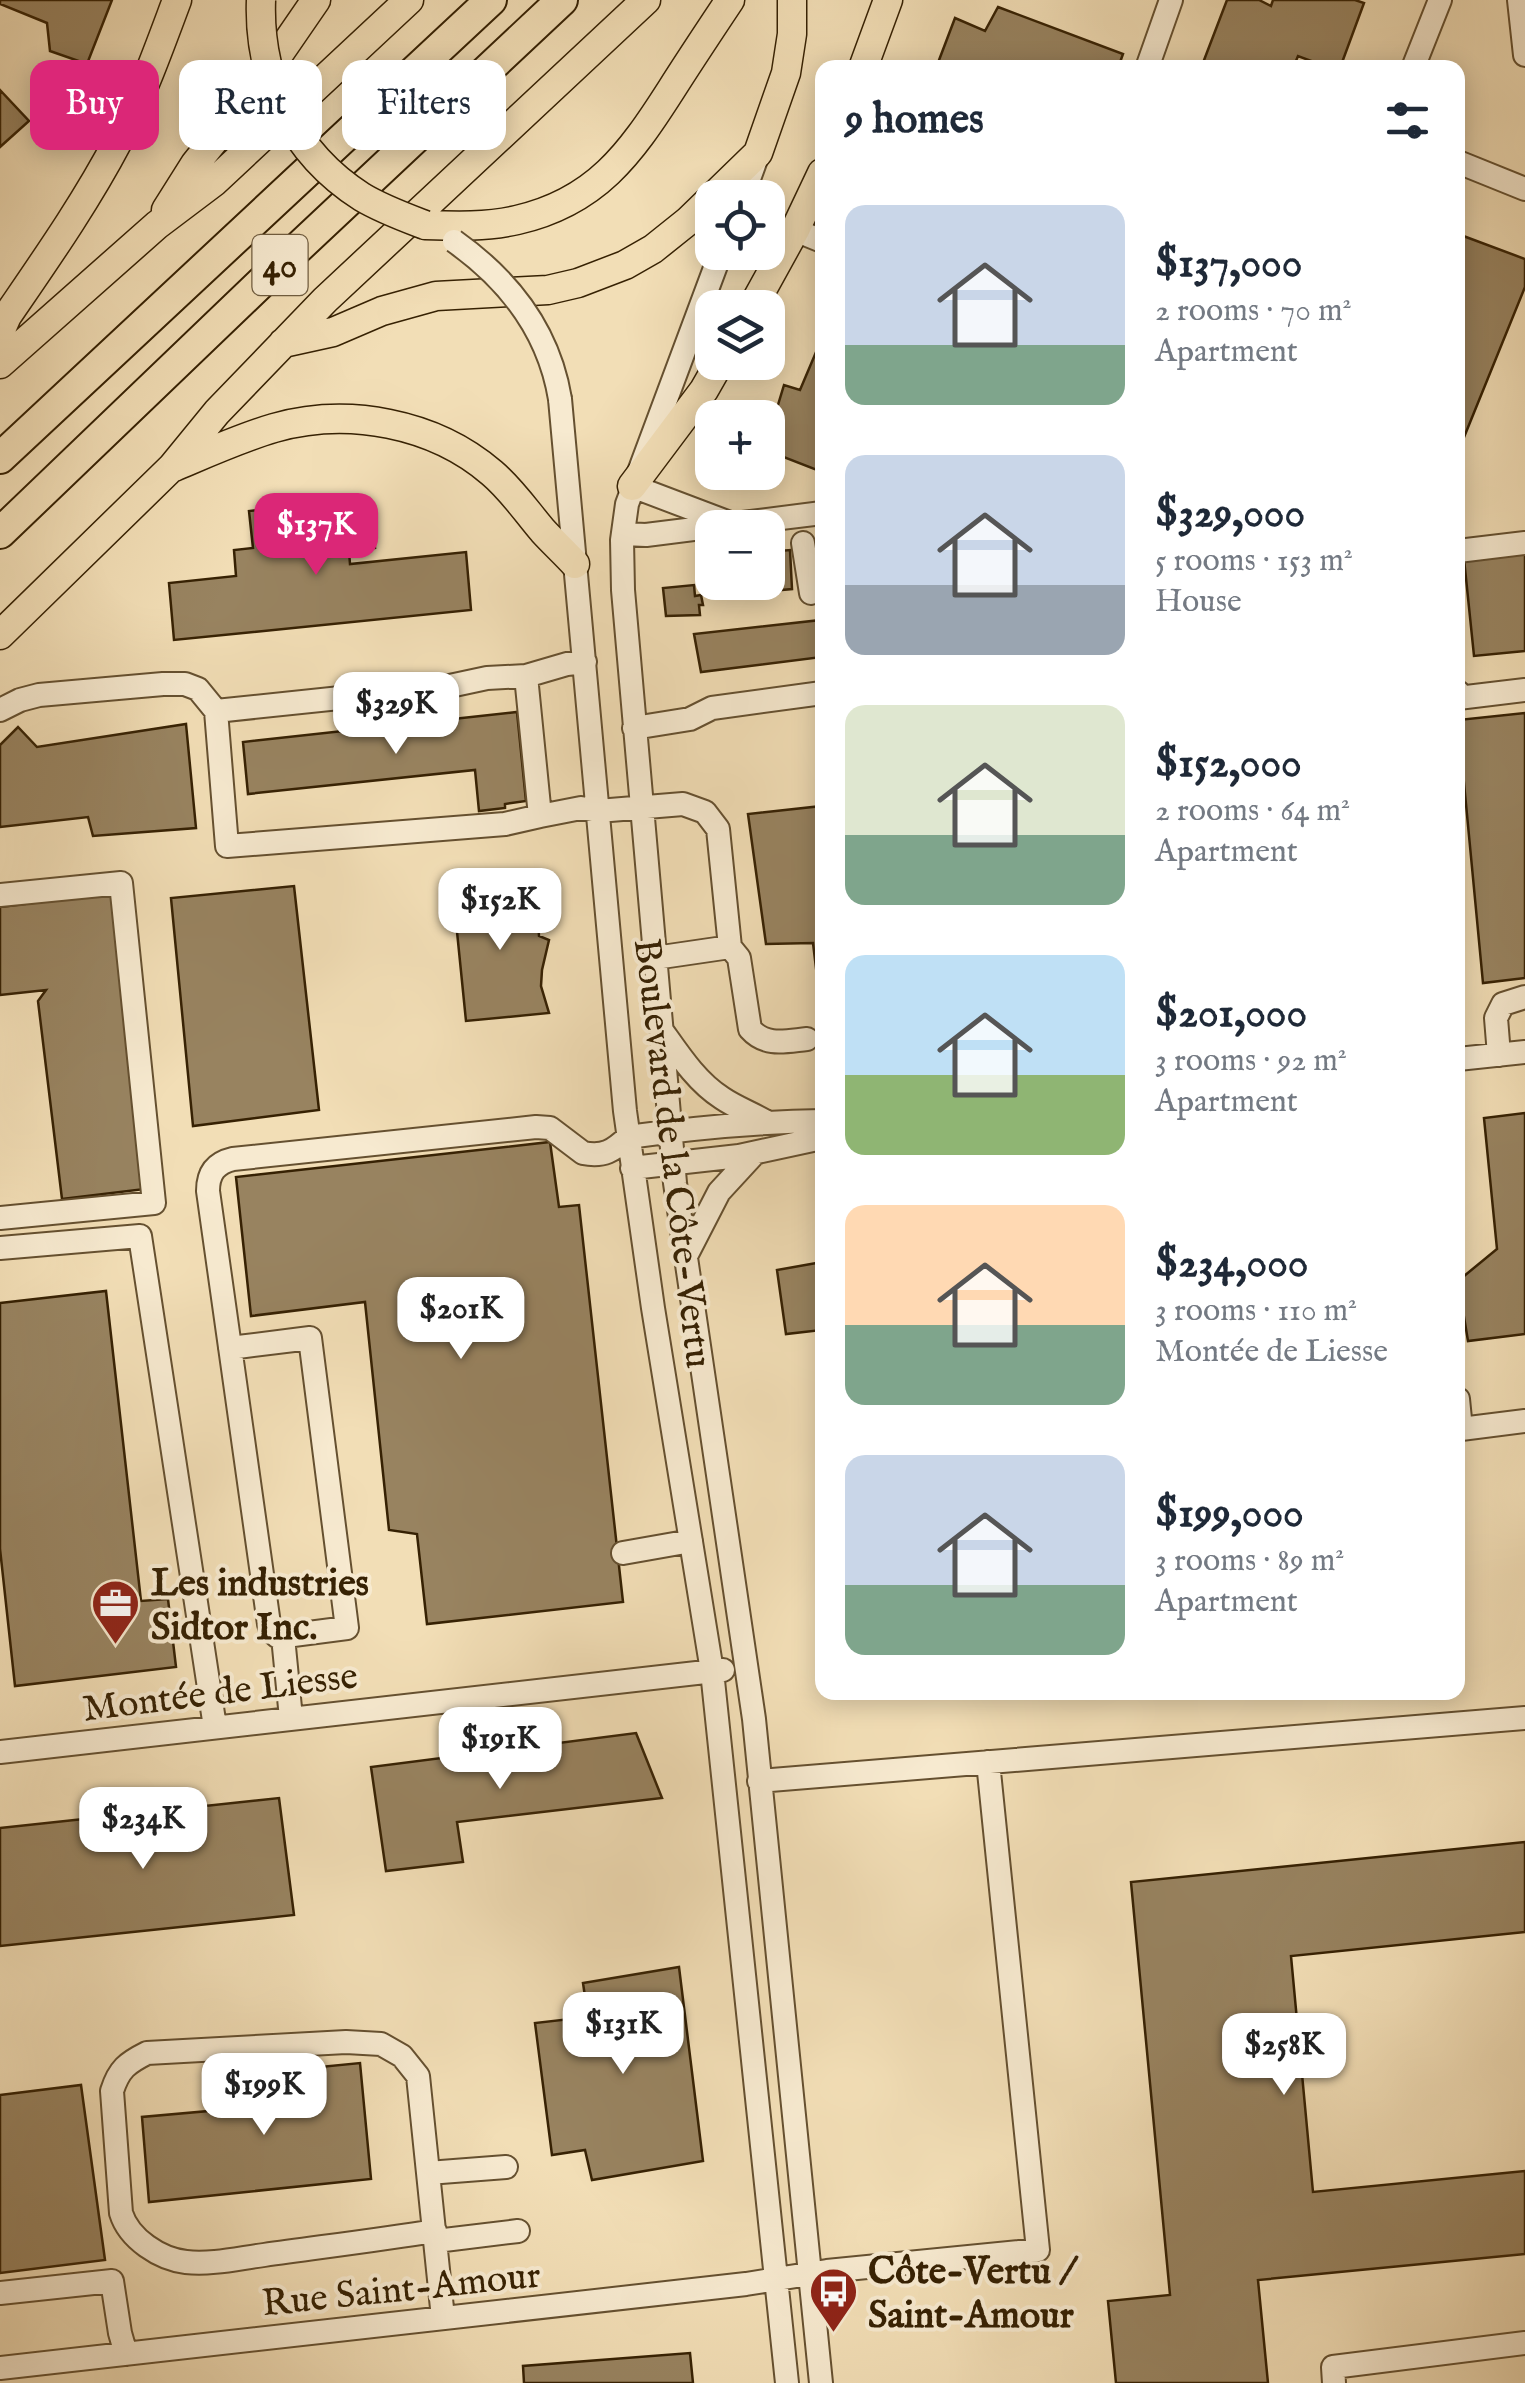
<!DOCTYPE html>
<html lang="en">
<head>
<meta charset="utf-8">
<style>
	body { margin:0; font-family:"IM FELL English",serif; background:#f6f6f7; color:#1f2937; height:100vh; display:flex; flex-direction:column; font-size:38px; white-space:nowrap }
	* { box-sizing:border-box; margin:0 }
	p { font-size:32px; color:#747a83 }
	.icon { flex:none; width:55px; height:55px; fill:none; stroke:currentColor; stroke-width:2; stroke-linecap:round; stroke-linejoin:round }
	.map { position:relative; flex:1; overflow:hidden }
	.details { position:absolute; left:815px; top:60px; width:650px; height:1640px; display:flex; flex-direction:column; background:#fff; border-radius:20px; box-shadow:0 5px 25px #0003 }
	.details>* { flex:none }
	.guide { position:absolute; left:30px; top:60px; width:635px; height:90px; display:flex; gap:20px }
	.tools { position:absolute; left:695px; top:180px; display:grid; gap:20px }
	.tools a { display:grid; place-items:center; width:90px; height:90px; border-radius:20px; background:#fff; box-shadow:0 5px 25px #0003; font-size:50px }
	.price { position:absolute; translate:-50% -85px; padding:0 22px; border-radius:20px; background:#fff; color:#222; font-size:32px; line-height:65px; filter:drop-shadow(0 2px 5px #0008) }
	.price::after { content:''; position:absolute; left:50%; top:60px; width:30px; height:22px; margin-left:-15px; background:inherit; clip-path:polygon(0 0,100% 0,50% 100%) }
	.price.current { background:#db2777; color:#fff }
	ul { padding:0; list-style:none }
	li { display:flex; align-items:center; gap:30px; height:250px; padding:0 30px }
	li span { display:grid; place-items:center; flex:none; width:280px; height:200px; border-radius:20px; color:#555 }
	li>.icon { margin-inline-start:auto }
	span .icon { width:120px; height:120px; fill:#fffc; stroke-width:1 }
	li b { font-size:42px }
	h2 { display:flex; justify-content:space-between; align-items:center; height:120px; padding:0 30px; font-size:42px }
	.chip { padding:0 35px; border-radius:20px; background:#fff; box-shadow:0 5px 25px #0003; font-size:35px; line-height:90px }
	.chip.current { background:#db2777; color:#fff }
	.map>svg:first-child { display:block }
	.building { fill:#988360; stroke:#362103; stroke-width:2.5 }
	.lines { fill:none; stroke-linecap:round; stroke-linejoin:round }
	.minor-casing { stroke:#655030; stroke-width:26 }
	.major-casing { stroke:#362103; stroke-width:31 }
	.highway-casing { stroke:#362103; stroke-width:34 }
	.minor { stroke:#f7ead0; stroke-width:22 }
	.major { stroke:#f2deb6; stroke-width:28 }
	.highway { stroke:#f2deb6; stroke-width:30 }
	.minor-bridge-casing { stroke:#655030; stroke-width:26; stroke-linecap:butt }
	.major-bridge-casing { stroke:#362103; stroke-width:31; stroke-linecap:butt }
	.minor-bridge { stroke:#f7ead0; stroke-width:22 }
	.major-bridge { stroke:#f2deb6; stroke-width:28 }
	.labels { text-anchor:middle; stroke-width:8; stroke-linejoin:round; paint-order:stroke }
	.shield { fill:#f7ead0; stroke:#705d40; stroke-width:2.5 }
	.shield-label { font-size:35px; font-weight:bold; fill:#362103 }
	.street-label { font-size:38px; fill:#362103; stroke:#f7ead0 }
	.poi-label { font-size:38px; font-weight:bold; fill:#362103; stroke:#f7ead0; text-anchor:start }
</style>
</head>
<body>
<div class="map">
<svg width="1525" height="2383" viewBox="0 0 1525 2383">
	<rect width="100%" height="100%" fill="#f2deb6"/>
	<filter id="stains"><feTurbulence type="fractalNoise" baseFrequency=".002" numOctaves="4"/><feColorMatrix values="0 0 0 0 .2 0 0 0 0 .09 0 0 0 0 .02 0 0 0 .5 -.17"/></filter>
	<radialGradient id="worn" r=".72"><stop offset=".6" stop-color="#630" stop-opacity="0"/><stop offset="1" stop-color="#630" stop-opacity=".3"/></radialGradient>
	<path class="building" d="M0 0H112L87 64 50 51 47 23 0 4Z
		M1227 0H1259L1271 6 1273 0H1355L1364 3 1340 68H1330L1298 56 1293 68H1201Z
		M998 7 1123 54 1118 68H936L955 18 985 31Z
		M0 90 29 121 0 147Z
		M1458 234 1525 259V287L1458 452Z
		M822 338V472L768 451V438L784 385 800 390Z
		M370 499 375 548 349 551 350 564 466 552 471 610 174 640 169 583 236 576 234 550 253 548 249 511Z
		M790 550 792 589 748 593 747 582H768V552Z
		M1525 554V651L1474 656 1464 559Z
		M694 585 695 596 701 595 703 605H699L700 615 666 616 663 588Z
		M821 620 822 657 701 672 694 634Z
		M517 712 526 801 505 804V808L479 811 475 770 248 794 243 742Z
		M1525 713V978L1483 983 1458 720Z
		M186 724 196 828 93 836 88 817 0 827V745L18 727 37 747Z
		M822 806V1018L813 943 766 944 748 814Z
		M531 885 537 901 539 936 549 940 542 970 541 986 549 1013 466 1021 453 892Z
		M294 886 319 1110 193 1126 171 898Z
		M114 893 145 1189 62 1199 38 1001 46 990 0 995V907Z
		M1525 1113V1334L1468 1341 1458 1281 1497 1249 1484 1118Z
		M550 1142 559 1207 579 1205 623 1602 427 1624 417 1534 389 1530 365 1302 251 1316 236 1177Z
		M822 1262V1330L786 1334 777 1270Z
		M106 1291 141 1601 168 1599 176 1667 15 1686 0 1549V1303Z
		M636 1733 662 1798 457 1822 463 1862 386 1871 371 1767Z
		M279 1798 294 1915 0 1946V1828Z
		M1525 1842V1932L1291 1956 1313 2192 1525 2171V2254L1258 2280 1268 2383H1116L1108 2301 1170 2295 1131 1882Z
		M679 1967 703 2161 592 2180 585 2150 552 2155 535 2023 588 2017 583 1983Z
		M360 2063 371 2179 149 2202 142 2117 242 2108 250 2074Z
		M81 2085 105 2260 0 2273V2095Z
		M690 2353 693 2383H524L523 2366Z"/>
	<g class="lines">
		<defs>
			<path id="minor" d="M1519 0 1525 55
				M1147 68 1171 0
				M1413 68 1440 0
				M1458 162 1525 189
				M742 198 758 154
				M795 230 822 241
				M721 252 627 504 622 540 623 590 675 1183 754 1719 821 2383
				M560 399 625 1111 653 1308 712 1671 787 2383
				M632 486 727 522
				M623 534 646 535 822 513
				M803 543 811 593
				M1458 551 1525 543
				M585 662 567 664 526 676 540 816 581 808 598 811 683 804 705 812 718 829 730 947 655 958
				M1458 692V698L1525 690
				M0 710 20 700 39 695 163 684H185L198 689 216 711 445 687 487 678 526 676
				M216 711 227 846 505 824 540 816
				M634 728 690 719 712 708 822 693
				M0 895 121 883 154 1203 0 1218
				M730 947 739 958 750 1029C766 1047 786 1041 807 1039
				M663 1032C680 1056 697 1082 722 1098 735 1107 751 1113 765 1121
				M1499 1055 1496 1018 1503 1004 1525 997
				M1458 1059 1525 1052
				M628 1137C693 1128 757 1122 822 1121
				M632 1168 739 1156 822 1138
				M0 1248 140 1236 215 1727
				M685 1258 719 1192 754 1154
				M230 1348 310 1338 347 1628 278 1637 271 1631 269 1624 208 1191C208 1173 216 1163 233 1159L536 1127 550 1128 583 1153C604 1157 613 1151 628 1137
				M1458 1399 1461 1429 1525 1421
				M623 1553 691 1541
				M283 1637 291 1718
				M0 1752 723 1670
				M759 1781 1525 1718
				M428 2173 506 2167
				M435 2231C378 2240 321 2247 264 2255 240 2258 211 2265 186 2262 160 2259 129 2239 121 2213L112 2091C119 2069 127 2063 147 2053L346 2042 381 2044 402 2056 418 2076 443 2318
				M436 2241 518 2231
				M0 2293 112 2281 120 2333 126 2354
				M0 2368 746 2284 827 2271 1038 2250 988 1762
				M1334 2383 1333 2367 1525 2343"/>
			<path id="major" d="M863 68 888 0
				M166 210 195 164 252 93 316 0
				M425 225C456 226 487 227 517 220 596 202 630 154 671 90 690 60 710 30 730 0
				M752 308 795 230 822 173
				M0 332 7 316C46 259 86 202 118 141 142 96 159 48 177 0
				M283 343 333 332 382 311 436 296 548 290 578 283 625 265 653 249 688 221 758 153 786 73 792 34V0
				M0 364 157 225 214 182 409 0
				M174 467C207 453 240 438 274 428 348 407 434 423 492 473 512 490 526 511 543 531 553 542 565 553 575 564
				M632 486 704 390 720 362
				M0 635 172 467 217 412 325 300 646 0"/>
			<path id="highway" d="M0 458 491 0
				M0 533 268 276 562 0"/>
		</defs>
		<use href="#minor" class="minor-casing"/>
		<use href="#major" class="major-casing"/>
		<use href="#highway" class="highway-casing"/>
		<use href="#minor" class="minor"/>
		<use href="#major" class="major"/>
		<use href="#highway" class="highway"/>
		<defs>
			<path id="minor-bridge" d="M454 241C509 280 549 332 560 399"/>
			<path id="major-bridge" d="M261 0C258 80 293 153 362 197 382 209 404 217 425 225"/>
		</defs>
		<use href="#minor-bridge" class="minor-bridge-casing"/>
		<use href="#major-bridge" class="major-bridge-casing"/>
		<use href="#minor-bridge" class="minor-bridge"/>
		<use href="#major-bridge" class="major-bridge"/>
	</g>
	<defs>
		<symbol id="office-pin" viewBox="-11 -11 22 30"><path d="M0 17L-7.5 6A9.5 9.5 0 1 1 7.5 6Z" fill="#8f2418" stroke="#f7ead0"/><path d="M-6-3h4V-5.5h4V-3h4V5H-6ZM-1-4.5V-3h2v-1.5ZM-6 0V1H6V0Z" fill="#fff"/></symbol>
		<symbol id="bus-pin" viewBox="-11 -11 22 30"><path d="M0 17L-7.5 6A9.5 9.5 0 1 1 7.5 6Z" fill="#8f2418" stroke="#f7ead0"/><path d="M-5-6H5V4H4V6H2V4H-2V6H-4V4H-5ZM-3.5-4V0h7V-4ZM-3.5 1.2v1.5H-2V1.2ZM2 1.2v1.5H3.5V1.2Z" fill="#fff"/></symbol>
	</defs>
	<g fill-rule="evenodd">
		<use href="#office-pin" x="88" y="1576" width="55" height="75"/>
		<use href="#bus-pin" x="806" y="2264" width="55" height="75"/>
	</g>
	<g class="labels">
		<rect class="shield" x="252.5" y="235" width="55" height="60" rx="8"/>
		<g class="shield-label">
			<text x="280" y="277">40</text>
		</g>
		<g class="street-label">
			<text transform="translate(674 1153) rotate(83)" y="13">Boulevard de la Côte-Vertu</text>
			<text transform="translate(220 1691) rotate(-7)" y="13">Montée de Liesse</text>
			<text transform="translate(401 2288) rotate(-6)" y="13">Rue Saint-Amour</text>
		</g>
		<g class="poi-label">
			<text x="151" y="1595">Les industries<tspan x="151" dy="44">Sidtor Inc.</tspan></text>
			<text x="868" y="2283">Côte-Vertu /<tspan x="868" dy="44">Saint-Amour</tspan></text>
		</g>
	</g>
	<rect width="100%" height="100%" filter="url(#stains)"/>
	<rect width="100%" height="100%" fill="url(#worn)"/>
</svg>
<div class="tools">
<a><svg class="icon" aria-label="locate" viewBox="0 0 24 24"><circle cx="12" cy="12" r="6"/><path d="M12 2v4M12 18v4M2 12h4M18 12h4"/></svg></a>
<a><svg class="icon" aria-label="layers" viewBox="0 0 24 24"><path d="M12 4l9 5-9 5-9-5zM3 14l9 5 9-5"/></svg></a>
<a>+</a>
<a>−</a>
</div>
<b class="price current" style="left:316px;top:578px">$137K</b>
<b class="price" style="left:396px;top:757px">$329K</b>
<b class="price" style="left:500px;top:953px">$152K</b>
<b class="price" style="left:461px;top:1362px">$201K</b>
<b class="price" style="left:500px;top:1792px">$191K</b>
<b class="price" style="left:143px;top:1872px">$234K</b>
<b class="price" style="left:623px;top:2077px">$131K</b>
<b class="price" style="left:1284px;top:2098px">$258K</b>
<b class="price" style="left:264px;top:2138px">$199K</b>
<div class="guide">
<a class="chip current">Buy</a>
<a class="chip">Rent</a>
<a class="chip">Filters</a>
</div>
<section class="details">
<h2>9 homes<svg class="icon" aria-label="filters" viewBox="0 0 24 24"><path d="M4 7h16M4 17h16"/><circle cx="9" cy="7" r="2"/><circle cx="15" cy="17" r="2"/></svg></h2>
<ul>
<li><span style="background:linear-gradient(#c9d6e8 70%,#7fa58c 0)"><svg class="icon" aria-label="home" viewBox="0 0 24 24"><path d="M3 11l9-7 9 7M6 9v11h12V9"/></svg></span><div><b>$137,000</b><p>2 rooms · 70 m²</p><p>Apartment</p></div></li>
<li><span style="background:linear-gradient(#c9d6e8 65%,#9aa5b1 0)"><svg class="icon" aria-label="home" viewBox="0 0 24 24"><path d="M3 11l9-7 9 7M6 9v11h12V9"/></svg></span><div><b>$329,000</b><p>5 rooms · 153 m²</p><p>House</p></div></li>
<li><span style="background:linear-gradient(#dfe7d0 65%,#7fa58c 0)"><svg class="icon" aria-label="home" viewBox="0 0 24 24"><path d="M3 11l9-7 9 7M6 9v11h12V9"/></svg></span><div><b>$152,000</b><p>2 rooms · 64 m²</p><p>Apartment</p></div></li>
<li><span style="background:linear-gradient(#bfe0f5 60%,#8fb573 0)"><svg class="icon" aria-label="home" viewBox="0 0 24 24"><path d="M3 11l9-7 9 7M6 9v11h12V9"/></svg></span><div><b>$201,000</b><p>3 rooms · 92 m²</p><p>Apartment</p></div></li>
<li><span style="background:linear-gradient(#ffd9b3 60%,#7fa58c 0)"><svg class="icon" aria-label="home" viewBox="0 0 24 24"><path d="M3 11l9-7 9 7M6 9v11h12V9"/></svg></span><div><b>$234,000</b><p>3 rooms · 110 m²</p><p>Montée de Liesse</p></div></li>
<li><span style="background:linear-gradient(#c9d6e8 65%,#7fa58c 0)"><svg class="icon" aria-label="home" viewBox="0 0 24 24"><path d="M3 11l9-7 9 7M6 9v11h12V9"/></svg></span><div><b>$199,000</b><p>3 rooms · 89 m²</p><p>Apartment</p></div></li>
</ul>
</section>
</div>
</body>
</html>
